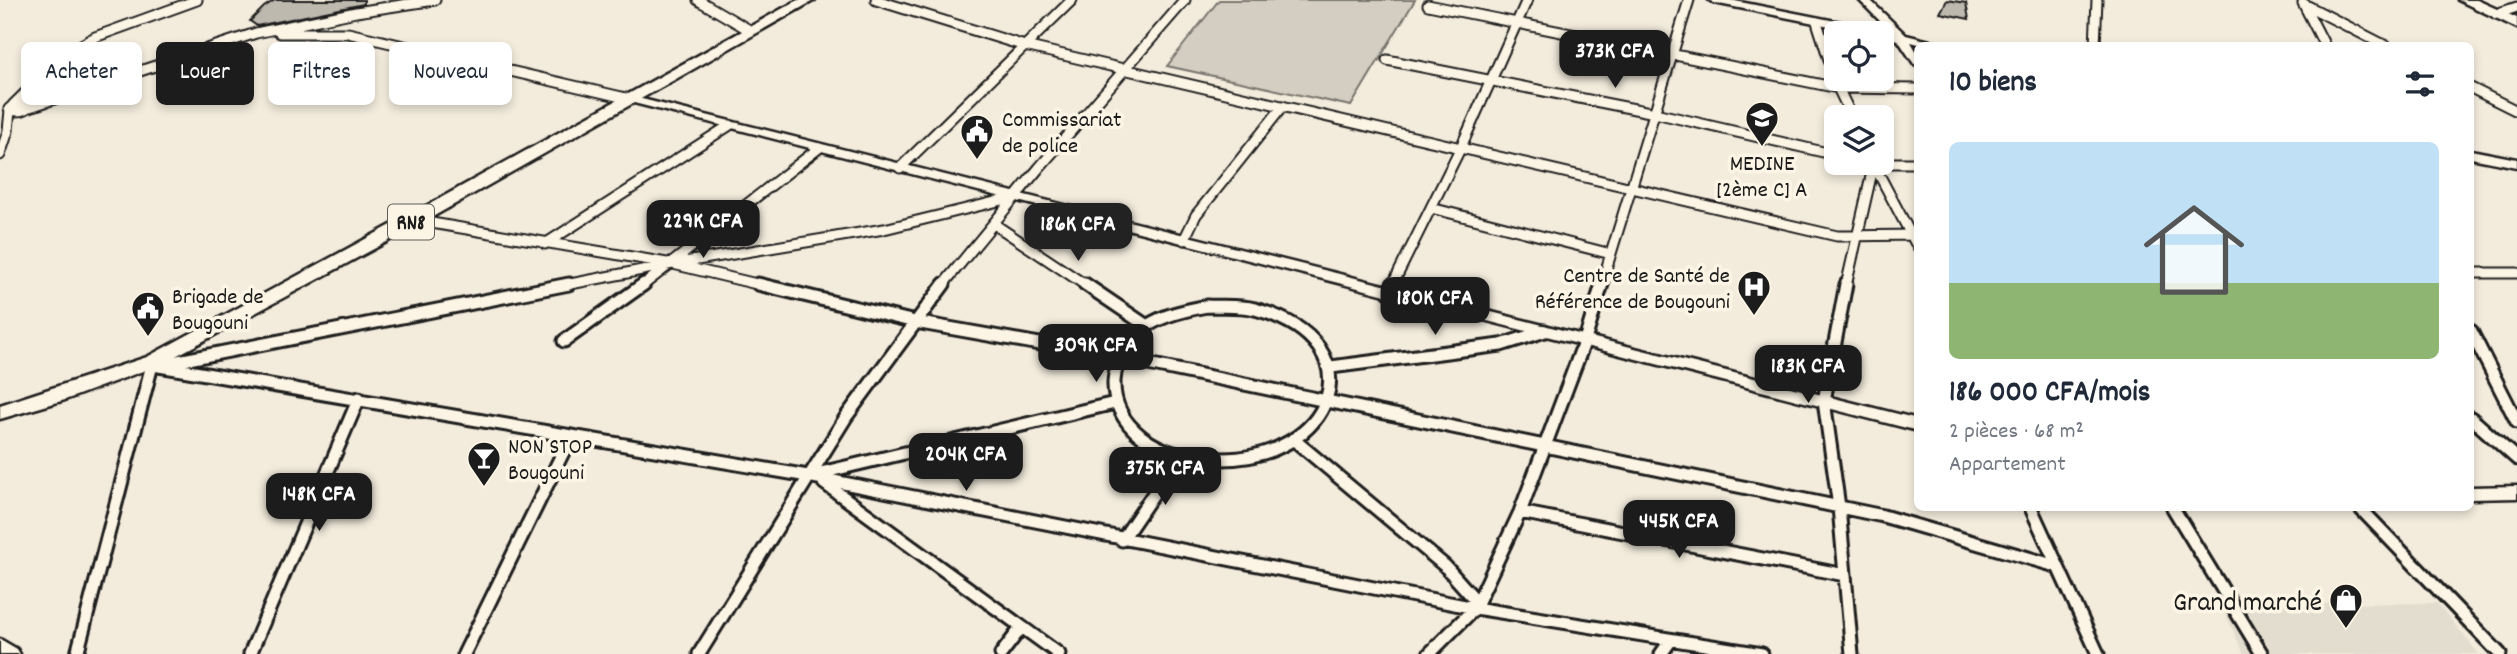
<!DOCTYPE html>
<html lang="fr">
<head>
<meta charset="utf-8">
<style>
	body { margin:0; font-family:Dekko,sans-serif; background:#f2f2f3; color:#1f2937; height:100vh; display:flex; flex-direction:column; font-size:26px; white-space:nowrap }
	* { box-sizing:border-box; margin:0 }
	p { font-size:23px; color:#747a83 }
	.icon { flex:none; width:38px; height:38px; fill:none; stroke:currentColor; stroke-width:2; stroke-linecap:round; stroke-linejoin:round }
	.map { position:relative; flex:1; overflow:hidden }
	.side { position:absolute; left:1914px; top:42px; width:560px; height:469px; display:flex; flex-direction:column; background:#fff; border-radius:10px; box-shadow:0 4px 10px #0003 }
	.side>* { flex:none }
	.top-card { position:absolute; left:21px; top:42px; width:665px; height:63px; display:flex; gap:14px }
	.buttons { position:absolute; left:1824px; top:21px; display:grid; gap:14px }
	.buttons a { display:grid; place-items:center; width:70px; height:70px; border-radius:10px; background:#fff; box-shadow:0 4px 10px #0003; font-size:35px }
	.price { position:absolute; translate:-50% -60px; padding:0 16px; border-radius:14px; background:#1c1c1c; color:#fff; font-size:23px; line-height:46px; filter:drop-shadow(0 2px 4px #0008) }
	.price::after { content:''; position:absolute; left:50%; top:42px; width:21px; height:16px; margin-left:-10px; background:inherit; clip-path:polygon(0 0,100% 0,50% 100%) }
	.price.on { background:#222; color:#fff }
	ul { padding:0; list-style:none }
	li { display:grid; align-content:center; gap:14px; height:371px; padding:0 35px }
	li span { display:grid; place-items:center; height:217px; border-radius:10px; color:#555 }
	li>.icon { margin-inline-start:auto }
	span .icon { width:126px; height:126px; fill:#fffc; stroke-width:1 }
	li b { font-size:30px }
	h2 { display:flex; justify-content:space-between; align-items:center; height:84px; padding:0 35px; font-size:30px }
	.tag { padding:0 24px; border-radius:10px; background:#fff; box-shadow:0 4px 10px #0003; font-size:24px; line-height:63px }
	.tag.on { background:#1c1c1c; color:#fff }
	.map>svg:first-child { display:block }
	.built { fill:#e3ddcf }
	.green { fill:#d3cec1; stroke:#78756e; stroke-width:2 }
	.building { fill:#beb9ae; stroke:#1c1c1c; stroke-width:2 }
	.lines { fill:none; stroke-linecap:round; stroke-linejoin:round }
	.minor-far1-casing { stroke:#1c1c1c; stroke-width:13 }
	.minor-casing { stroke:#1c1c1c; stroke-width:17 }
	.tertiary-casing { stroke:#1c1c1c; stroke-width:5 }
	.primary-casing { stroke:#1c1c1c; stroke-width:5 }
	.trunk-casing { stroke:#1c1c1c; stroke-width:5 }
	.minor-far1 { stroke:#fcf5e5; stroke-width:9 }
	.minor { stroke:#fcf5e5; stroke-width:11 }
	.tertiary { fill:#fcf5e5; fill-rule:evenodd }
	.primary { fill:#fcf5e5; fill-rule:evenodd }
	.trunk { fill:#fcf5e5; fill-rule:evenodd }
	.labels { text-anchor:middle; stroke-width:7; stroke-linejoin:round; paint-order:stroke }
	.shield { fill:#fcf5e5; stroke:#5f5d58; stroke-width:2 }
	.shield-label { font-size:21px; font-weight:bold; fill:#1c1c1c }
	.poi-label { font-size:23px; fill:#1c1c1c; stroke:#fcf5e5; text-anchor:start }
	.near-poi-label { font-size:28px; fill:#1c1c1c; stroke:#fcf5e5; text-anchor:end }
</style>
</head>
<body>
<div class="map">
<svg width="2517" height="654" viewBox="0 0 2517 654">
	<rect width="100%" height="100%" fill="#f3ecdd"/>
	<filter id="ink" filterUnits="userSpaceOnUse"><feTurbulence type="fractalNoise" baseFrequency=".0143" numOctaves="2"/><feDisplacementMap in="SourceGraphic" scale="14" xChannelSelector="R" yChannelSelector="G"/><feConvolveMatrix kernelMatrix="1 2 1 2 8 2 1 2 1" color-interpolation-filters="sRGB"/></filter>
	<g filter="url(#ink)">
		<path class="built" d="M2437 603 2479 654H2244L2221 605Z"/>
		<path class="green" d="M1219 0H1415L1351 106 1167 66Z"/>
		<path class="building" d="M275 0H364V4L257 26 250 21 264 7Z
			M1947 0 1966 3 1969 19 1940 13Z"/>
		<g class="lines">
			<defs>
				<path id="minor-far1" d="M698 0 751 31
					M876 0 1025 46 1837 236 1918 235
					M2303 3 2325 46
					M2304 4 2386 46
					M1428 5 1838 88 1918 89
					M2496 14 2517 7
					M1817 22 1838 88 1852 117
					M280 33H348L630 99
					M2095 46 2097 0
					M1387 60 1655 113 1836 155
					M2471 88 2517 111
					M29 100 33 102C27 110 19 113 9 109L16 103Z
					M13 105 64 55 95 37 197 0
					M30 107 256 33 356 12 435 0
					M0 155 8 131 10 110
					M1872 163H1918
					M1873 163 1918 248
					M900 168 1072 0
					M1431 208 1611 254
					M414 220 673 264 765 286
					M994 224 1087 286
					M1184 240 1196 215 1283 106
					M545 244 730 125
					M2471 273H2517
					M560 286 673 264 884 229 1015 197
					M642 286 819 148
					M942 286 1039 168 1185 0
					M1392 286 1461 147 1527 0
					M1601 286 1689 0
					M1846 286 1874 163"/>
				<path id="minor" d="M758 284 915 322 1119 358 1883 516 2056 566
					M1085 284 1147 326
					M1846 284 1824 401 1839 507 1852 654
					M1389 292 1393 284
					M1207 306C1223 307 1239 305 1255 309 1381 343 1333 462 1217 459 1191 459 1163 453 1142 437 1101 405 1107 354 1147 326 1165 314 1187 310 1207 306Z
					M2471 331 2517 422
					M564 341 644 284
					M163 364 569 284
					M1331 367 1501 345 1545 331
					M2471 418 2517 459
					M1293 439 1445 566 1478 603
					M808 476 1115 403
					M824 483 1059 654
					M2031 508 2098 654
					M2173 508 2262 654
					M2360 508 2500 654
					M1520 512 1845 575
					M1122 540 1180 455
					M77 654 153 361V365L808 476 1475 608 1762 654
					M250 654 359 398
					M464 654 571 436
					M699 654 846 417 944 284
					M1001 654 1021 628
					M1429 654 1475 608 1520 512 1585 340 1602 284
					M1661 654 1671 640"/>
				<path id="tertiary" d="M1709 0H1730L1891 32 1859 0H1870L1906 35 1950 46H1926L1911 42 1918 54V65L1914 64 1898 40 1881 37V33H1865L1714 3Z
					M630 96 1918 419V431L626 101 624 99Z
					M2471 150 2517 159V167L2471 158Z
					M2517 486V498L2471 499V487Z
					M0 639 17 649 20 654H0Z"/>
				<path id="primary" d="M798 0H815L420 224 159 365 65 400 0 419V405L147 357 408 216Z"/>
				<path id="trunk" d="M2458 0H2477L2517 18V28Z"/>
			</defs>
			<use href="#minor-far1" class="minor-far1-casing"/>
			<use href="#minor" class="minor-casing"/>
			<use href="#tertiary" class="tertiary-casing"/>
			<use href="#primary" class="primary-casing"/>
			<use href="#trunk" class="trunk-casing"/>
			<use href="#minor-far1" class="minor-far1"/>
			<use href="#minor" class="minor"/>
			<use href="#tertiary" class="tertiary"/>
			<use href="#primary" class="primary"/>
			<use href="#trunk" class="trunk"/>
		</g>
	</g>
	<defs>
		<symbol id="school-pin" viewBox="-11 -11 22 30"><path d="M0 17L-7.5 6A9.5 9.5 0 1 1 7.5 6Z" fill="#1c1c1c" stroke="#fcf5e5"/><path d="M0-5L7-2L0 1L-7-2ZM-4 1L0 2.5L4 1V4Q0 6-4 4Z" fill="#fff"/></symbol>
		<symbol id="civic-pin" viewBox="-11 -11 22 30"><path d="M0 17L-7.5 6A9.5 9.5 0 1 1 7.5 6Z" fill="#1c1c1c" stroke="#fcf5e5"/><path d="M-.6-6.5H3V-4.5H.6V-3L4-1V1h2V6H-6V1h2V-1L-.6-3ZM-1.2 2.5V6h2.4V2.5Z" fill="#fff"/></symbol>
		<symbol id="hospital-pin" viewBox="-11 -11 22 30"><path d="M0 17L-7.5 6A9.5 9.5 0 1 1 7.5 6Z" fill="#1c1c1c" stroke="#fcf5e5"/><path d="M-5-5h3v3.5h4V-5h3V5h-3V1.5h-4V5h-3Z" fill="#fff"/></symbol>
		<symbol id="bar-pin" viewBox="-11 -11 22 30"><path d="M0 17L-7.5 6A9.5 9.5 0 1 1 7.5 6Z" fill="#1c1c1c" stroke="#fcf5e5"/><path d="M-6-5H6L.8 .8V4.5H3.5V6h-7V4.5H-.8V.8Z" fill="#fff"/></symbol>
		<symbol id="shop-pin" viewBox="-11 -11 22 30"><path d="M0 17L-7.5 6A9.5 9.5 0 1 1 7.5 6Z" fill="#1c1c1c" stroke="#fcf5e5"/><path d="M-5-2.5h2.3a2.7 3.5 0 0 1 5.4 0H5L5.5 6h-11ZM-1.5-2.5h3a1.5 2.3 0 0 0-3 0Z" fill="#fff"/></symbol>
	</defs>
	<g fill-rule="evenodd">
		<use href="#school-pin" x="1743" y="99" width="38" height="52"/>
		<use href="#civic-pin" x="958" y="112" width="38" height="52"/>
		<use href="#hospital-pin" x="1735" y="268" width="38" height="52"/>
		<use href="#civic-pin" x="129" y="289" width="38" height="52"/>
		<use href="#bar-pin" x="465" y="439" width="38" height="52"/>
		<use href="#shop-pin" x="2327" y="581" width="38" height="52"/>
	</g>
	<g class="labels">
		<rect class="shield" x="388" y="204.5" width="46" height="35" rx="5"/>
		<g class="shield-label">
			<text x="411" y="229">RN8</text>
		</g>
		<g class="poi-label">
			<text x="1002" y="126">Commissariat<tspan x="1002" dy="26">de police</tspan></text>
			<text x="1762" y="170" text-anchor="middle">MEDINE<tspan x="1762" dy="26">[2ème C] A</tspan></text>
			<text x="1730" y="282" text-anchor="end">Centre de Santé de<tspan x="1730" dy="26">Référence de Bougouni</tspan></text>
			<text x="172" y="303">Brigade de<tspan x="172" dy="26">Bougouni</tspan></text>
			<text x="508" y="453">NON STOP<tspan x="508" dy="26">Bougouni</tspan></text>
		</g>
		<g class="near-poi-label">
			<text x="2322" y="610">Grand marché</text>
		</g>
	</g>
</svg>
<div class="buttons">
<a><svg class="icon" aria-label="locate" viewBox="0 0 24 24"><circle cx="12" cy="12" r="6"/><path d="M12 2v4M12 18v4M2 12h4M18 12h4"/></svg></a>
<a><svg class="icon" aria-label="layers" viewBox="0 0 24 24"><path d="M12 4l9 5-9 5-9-5zM3 14l9 5 9-5"/></svg></a>
</div>
<b class="price" style="left:1615px;top:90px">373K CFA</b>
<b class="price" style="left:703px;top:260px">229K CFA</b>
<b class="price on" style="left:1078px;top:263px">186K CFA</b>
<b class="price" style="left:1435px;top:337px">180K CFA</b>
<b class="price" style="left:1096px;top:384px">309K CFA</b>
<b class="price" style="left:1808px;top:405px">183K CFA</b>
<b class="price" style="left:966px;top:493px">204K CFA</b>
<b class="price" style="left:1165px;top:507px">375K CFA</b>
<b class="price" style="left:319px;top:533px">148K CFA</b>
<b class="price" style="left:1679px;top:560px">445K CFA</b>
<div class="top-card">
<a class="tag">Acheter</a>
<a class="tag on">Louer</a>
<a class="tag">Filtres</a>
<a class="tag">Nouveau</a>
</div>
<section class="side">
<h2>10 biens<svg class="icon" aria-label="filters" viewBox="0 0 24 24"><path d="M4 7h16M4 17h16"/><circle cx="9" cy="7" r="2"/><circle cx="15" cy="17" r="2"/></svg></h2>
<ul>
<li><span style="background:linear-gradient(#bfe0f5 65%,#8fb573 0)"><svg class="icon" aria-label="home" viewBox="0 0 24 24"><path d="M3 11l9-7 9 7M6 9v11h12V9"/></svg></span><div><b>186 000 CFA/mois</b><p>2 pièces · 68 m²</p><p>Appartement</p></div></li>
</ul>
</section>
</div>
</body>
</html>
